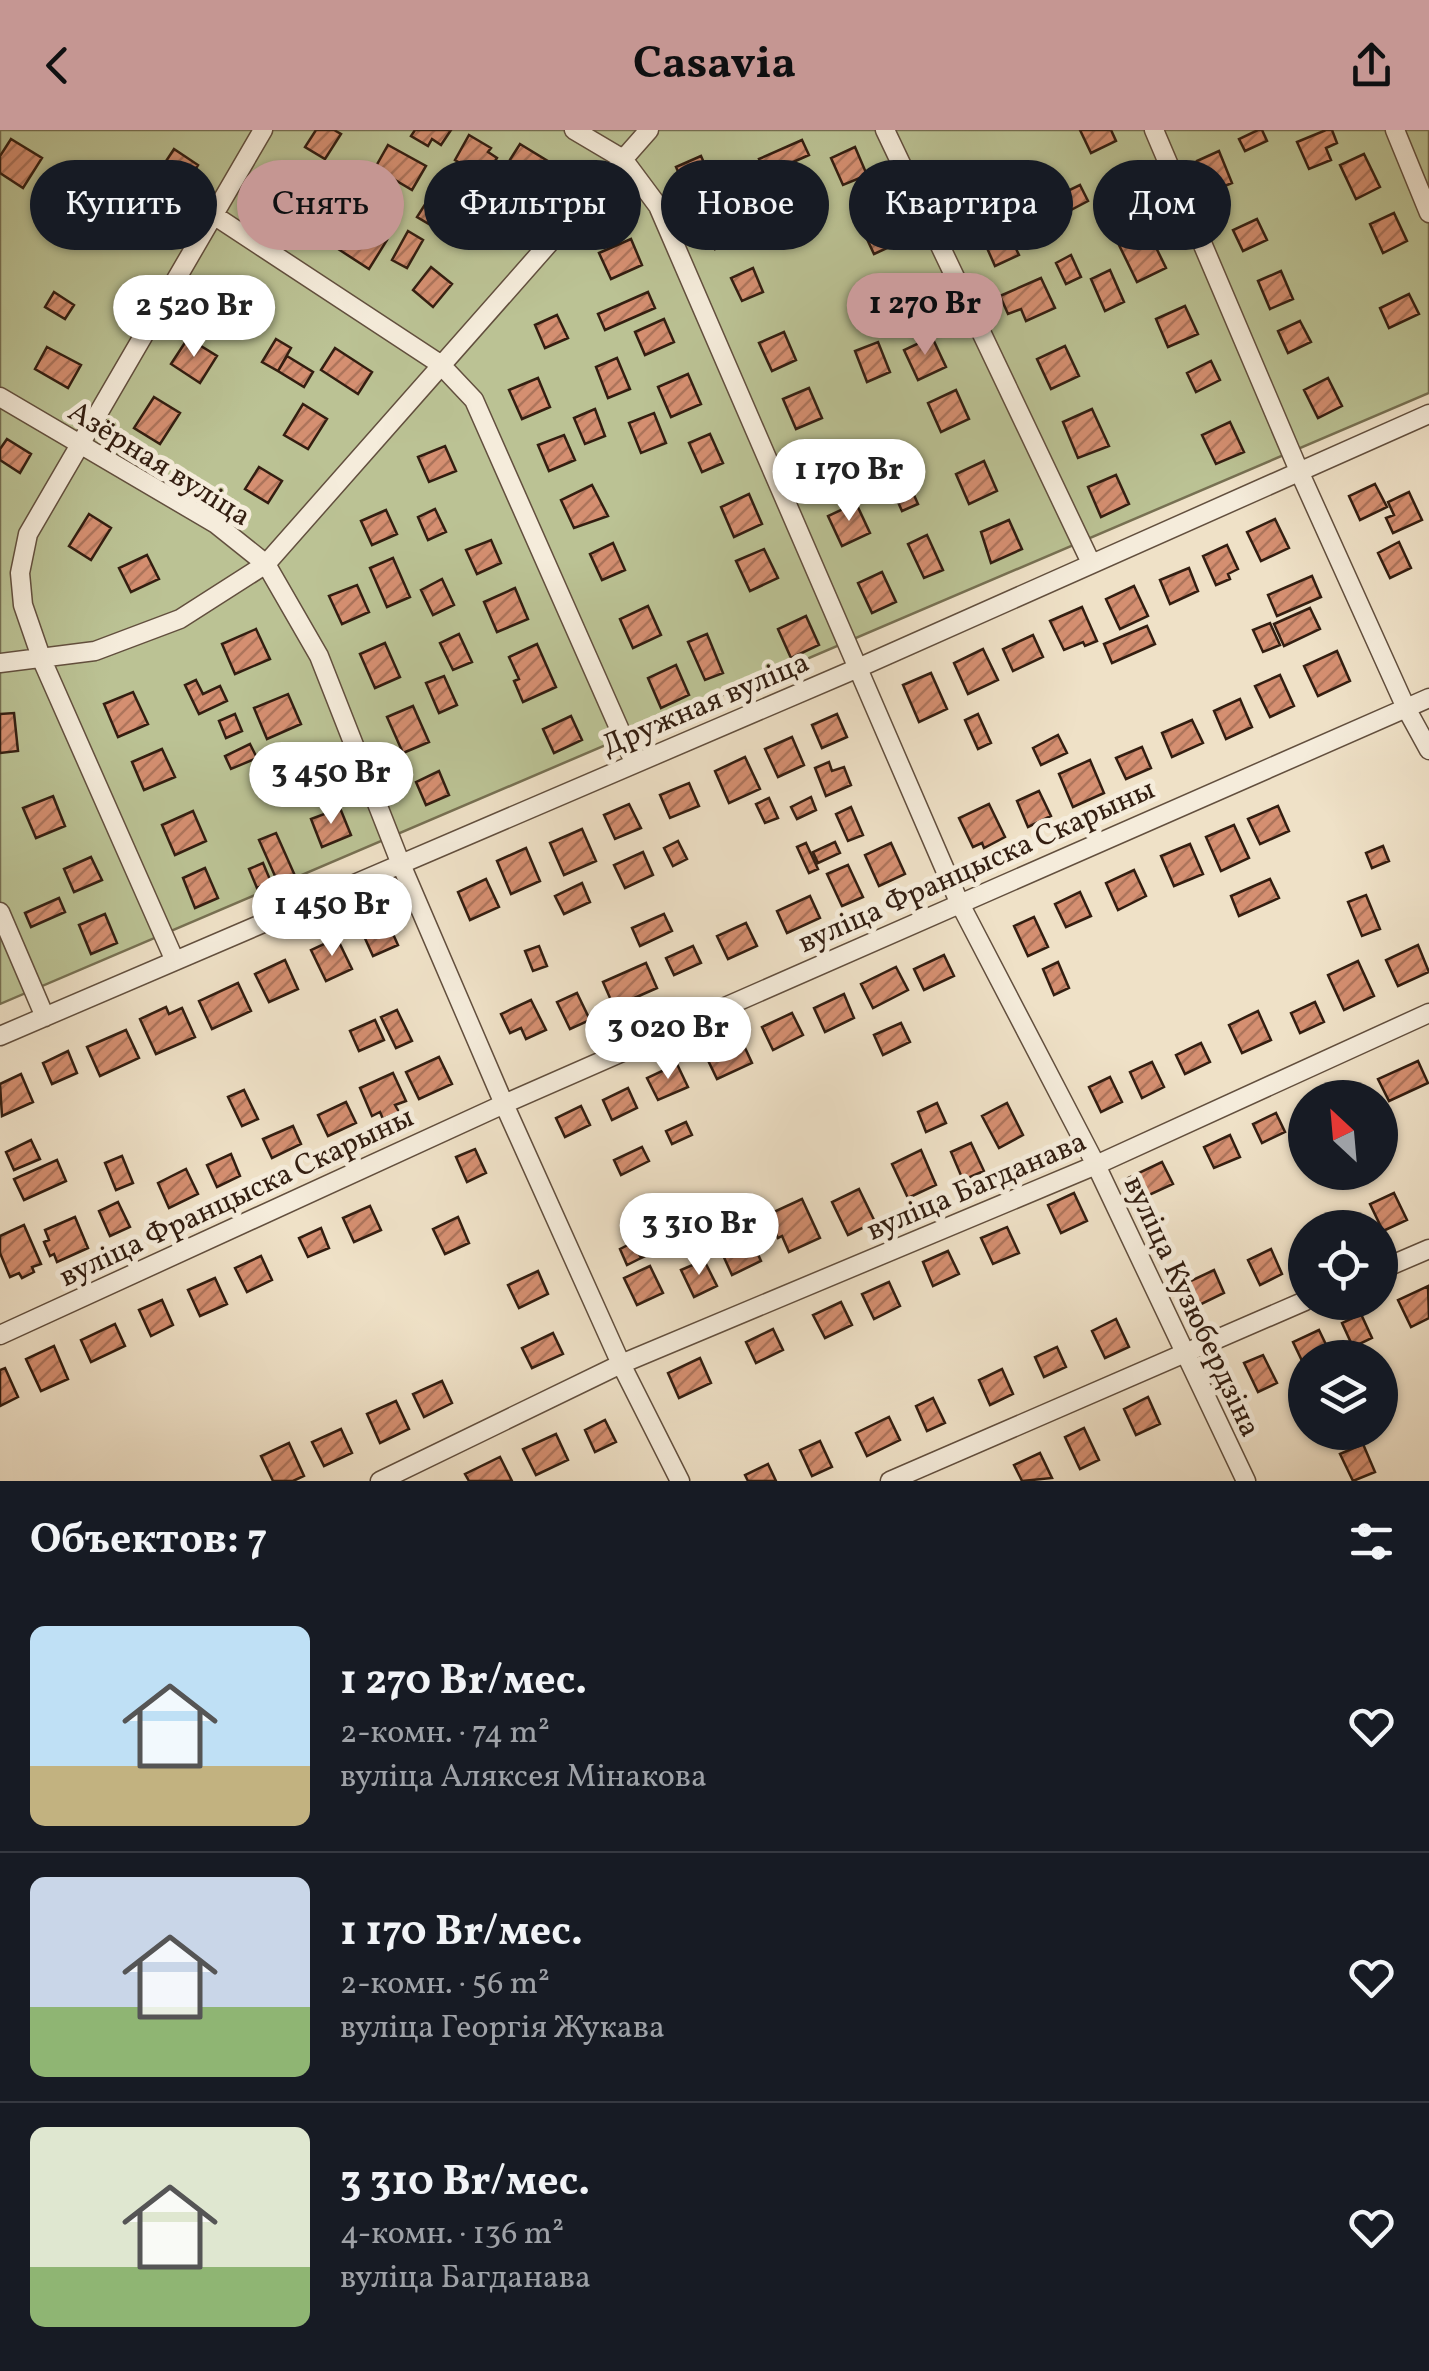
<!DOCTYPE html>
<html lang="ru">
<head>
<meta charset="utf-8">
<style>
	body { margin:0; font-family:Vollkorn,serif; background:#242831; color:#f1f3f6; height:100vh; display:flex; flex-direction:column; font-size:38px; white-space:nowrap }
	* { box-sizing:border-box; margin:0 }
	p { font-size:32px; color:#9ea1a6 }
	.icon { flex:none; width:55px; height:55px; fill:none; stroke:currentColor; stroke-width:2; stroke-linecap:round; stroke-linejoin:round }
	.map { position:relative; height:1351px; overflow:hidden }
	.drawer { display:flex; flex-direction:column; background:#171b24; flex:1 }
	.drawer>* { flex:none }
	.banner { position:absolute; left:30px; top:30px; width:1370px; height:90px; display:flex; gap:20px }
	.needle { width:65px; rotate:334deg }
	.fabs { position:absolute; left:1288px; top:950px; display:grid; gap:20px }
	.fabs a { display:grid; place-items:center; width:110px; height:110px; border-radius:50%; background:#171b24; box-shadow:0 2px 8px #0004; font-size:50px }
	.price { position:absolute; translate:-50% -85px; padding:0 22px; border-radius:35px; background:#fff; color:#222; font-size:32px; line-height:65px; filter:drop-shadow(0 2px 5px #0008) }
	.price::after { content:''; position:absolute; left:50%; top:60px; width:30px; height:22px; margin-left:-15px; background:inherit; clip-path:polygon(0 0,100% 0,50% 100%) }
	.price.current { background:#c59692; color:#111 }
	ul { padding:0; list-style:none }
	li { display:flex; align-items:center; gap:30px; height:250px; padding:0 30px }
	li+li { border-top:2px solid #363941 }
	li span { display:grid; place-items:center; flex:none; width:280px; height:200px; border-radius:15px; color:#555 }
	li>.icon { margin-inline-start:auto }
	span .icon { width:120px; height:120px; fill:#fffc; stroke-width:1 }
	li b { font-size:42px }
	h2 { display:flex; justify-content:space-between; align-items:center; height:120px; padding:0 30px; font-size:42px }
	.tag { padding:0 35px; border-radius:45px; background:#171b24; box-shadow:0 2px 8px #0004; font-size:35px; line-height:90px }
	.tag.current { background:#c59692; color:#111 }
	header { display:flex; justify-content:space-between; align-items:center; height:130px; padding:0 30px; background:#c59692; color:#111; font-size:45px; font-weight:700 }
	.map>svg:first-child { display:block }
	.green { fill:#bbc294; stroke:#777052; stroke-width:2.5 }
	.building { fill:url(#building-hatch); stroke:#331e11; stroke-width:2.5 }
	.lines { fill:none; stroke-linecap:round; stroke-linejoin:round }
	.minor-casing { stroke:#624f3e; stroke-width:21 }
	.minor { stroke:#f5ecdb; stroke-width:18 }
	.labels { text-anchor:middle; stroke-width:10; stroke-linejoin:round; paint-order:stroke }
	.street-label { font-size:30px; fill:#331e11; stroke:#f5ecdb }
</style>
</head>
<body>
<header><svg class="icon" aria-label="back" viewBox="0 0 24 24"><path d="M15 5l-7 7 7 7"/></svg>Casavia<svg class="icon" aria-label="share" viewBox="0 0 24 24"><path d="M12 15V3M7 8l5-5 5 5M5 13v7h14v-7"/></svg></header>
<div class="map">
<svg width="1429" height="1351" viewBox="0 0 1429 1351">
	<defs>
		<pattern id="building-hatch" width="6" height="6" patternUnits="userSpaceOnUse" patternTransform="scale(2.5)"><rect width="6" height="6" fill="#d58f71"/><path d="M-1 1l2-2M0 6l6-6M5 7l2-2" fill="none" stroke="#ad745b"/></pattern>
	</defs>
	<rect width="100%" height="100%" fill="#efe1c7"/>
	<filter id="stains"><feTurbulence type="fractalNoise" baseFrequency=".002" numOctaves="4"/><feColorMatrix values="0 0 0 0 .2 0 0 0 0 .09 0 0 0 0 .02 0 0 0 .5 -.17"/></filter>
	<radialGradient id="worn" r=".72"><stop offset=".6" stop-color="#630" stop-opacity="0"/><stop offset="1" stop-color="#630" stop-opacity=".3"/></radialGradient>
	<path class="green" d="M0 0H1429V263L0 874Z"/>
	<path class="building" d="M316 0H334L341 4 325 29 305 17Z
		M415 0H451L441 15 432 9 428 16 411 6Z
		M1080 0H1111L1116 11 1091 23Z
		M1258 0H1262L1267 11 1245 21 1239 9Z
		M1326 0H1332L1337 13 1326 18 1331 30 1309 39 1297 12Z
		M469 5 491 18 488 22 497 28 485 48 455 30Z
		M11 9 42 28 23 58 0 43V26Z
		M802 10 809 25 766 44 759 29Z
		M520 14 551 33 530 67 499 47Z
		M388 15 426 36 412 60 375 38Z
		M855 17 867 45 843 55 831 28Z
		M174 19 198 35 178 67 153 51Z
		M1219 21 1232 53 1210 62 1197 31Z
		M1364 24 1380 57 1356 69 1340 35Z
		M701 26 712 51 687 62 676 37Z
		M285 38 309 54 298 71 304 75 297 86 291 82 287 89 263 73Z
		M1123 49 1134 71 1109 82 1099 60Z
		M973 51 983 72 966 80 956 59Z
		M1080 55 1088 71 1067 82 1059 65Z
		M431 65 447 75 434 97 417 87Z
		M485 65 508 79 490 107 468 93Z
		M730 74 744 107 715 119 702 85Z
		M145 75 166 89 149 117 127 104Z
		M1394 83 1407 111 1383 123 1370 94Z
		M883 86 896 114 874 124 861 96Z
		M353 89 387 110 369 139 335 117Z
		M1257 89 1267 110 1243 121 1233 100Z
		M1006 98 1019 125 995 136 983 109Z
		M408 101 423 110 407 138 392 130Z
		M1148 101 1166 138 1137 152 1119 115Z
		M631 109 642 135 611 149 599 123Z
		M1071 125 1081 147 1066 154 1056 133Z
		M431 137 452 154 433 177 413 160Z
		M753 138 763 162 742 171 731 148Z
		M1110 140 1124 172 1105 181 1091 149Z
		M1281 141 1293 169 1270 179 1258 151Z
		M1041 148 1055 178 1026 191 1021 179 1008 184 1000 166Z
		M903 152 915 177 891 189 878 164Z
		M211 159 235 175 223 193 199 178Z
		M54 162 74 175 65 189 45 177Z
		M648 162 655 178 605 200 598 184Z
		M1409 164 1419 184 1389 198 1380 178Z
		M1185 176 1198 204 1168 217 1156 189Z
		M557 185 568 208 545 218 535 195Z
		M664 189 674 212 645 225 635 202Z
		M1300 191 1311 212 1288 223 1278 201Z
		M784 202 796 230 772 241 759 213Z
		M932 207 946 237 918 250 904 220Z
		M188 208 217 226 200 253 171 234Z
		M276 209 291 218 278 241 262 232Z
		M878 212 890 242 867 252 855 221Z
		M1065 216 1079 246 1051 259 1037 229Z
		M47 217 81 235 68 258 35 239Z
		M335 218 372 242 358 264 321 240Z
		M287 226 313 242 304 257 278 241Z
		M617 228 630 259 608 268 596 237Z
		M1211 231 1220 250 1196 262 1187 243Z
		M688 244 701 274 671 287 658 257Z
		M538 248 550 277 522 289 509 260Z
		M1328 248 1342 276 1318 288 1304 260Z
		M809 258 822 288 796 299 783 269Z
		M956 260 969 289 941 302 928 273Z
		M154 267 180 283 160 314 134 298Z
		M303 274 327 289 308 319 284 305Z
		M595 279 605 306 585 314 574 288Z
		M1092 279 1109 316 1078 328 1063 292Z
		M654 283 666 313 641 323 629 293Z
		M1230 292 1244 322 1216 334 1202 305Z
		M710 304 723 333 702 342 689 313Z
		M564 305 575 330 549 341 538 315Z
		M7 309 31 324 20 343 0 330V319Z
		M445 316 456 341 429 352 418 327Z
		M837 319 850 349 822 362 809 332Z
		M984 331 997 361 969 374 956 344Z
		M259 337 282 351 268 373 245 359Z
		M905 345 918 374 902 381 889 352Z
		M1116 345 1129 374 1101 387 1088 357Z
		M1375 354 1387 377 1360 390 1349 366Z
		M592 355 608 386 574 398 561 370Z
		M1409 362 1422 390 1393 403 1386 388 1394 385 1388 372Z
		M749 364 762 394 734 407 721 377Z
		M856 373 870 403 842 416 828 386Z
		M435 379 446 402 428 410 418 387Z
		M386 380 397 404 372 415 361 391Z
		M89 384 111 398 91 430 69 416Z
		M1275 389 1289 418 1261 431 1247 402Z
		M1009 390 1022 419 991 433 981 402Z
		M927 405 943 440 924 448 908 414Z
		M491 410 501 433 477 444 466 420Z
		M1399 412 1411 438 1390 448 1378 423Z
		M613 413 625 440 602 450 590 424Z
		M1227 415 1238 439 1228 444 1230 449 1216 455 1203 426Z
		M764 419 778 448 750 461 736 431Z
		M147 425 159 449 131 462 119 438Z
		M393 428 410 467 387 477 370 438Z
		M1189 438 1198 461 1170 474 1160 450Z
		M882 442 896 472 872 483 858 453Z
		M1312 446 1321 467 1277 486 1268 465Z
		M442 449 454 475 433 485 421 460Z
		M357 455 369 482 342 494 329 466Z
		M1134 456 1148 486 1120 499 1106 469Z
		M515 458 528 489 497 502 484 472Z
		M648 476 661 505 633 518 620 489Z
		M1082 477 1097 511 1085 516 1083 512 1064 520 1050 491Z
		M1310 478 1320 499 1284 516 1274 494Z
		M806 486 819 515 791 528 778 499Z
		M1270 493 1280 515 1263 522 1253 500Z
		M1147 496 1155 514 1112 533 1104 514Z
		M256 499 270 529 235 544 222 514Z
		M459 504 472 532 453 540 440 513Z
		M707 504 723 543 705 550 688 512Z
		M1033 505 1043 527 1013 541 1003 519Z
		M385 513 400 547 375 558 360 524Z
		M537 514 556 557 523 572 514 551 519 549 509 527Z
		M983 519 998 550 968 564 954 533Z
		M1337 521 1350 551 1318 566 1304 536Z
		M676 535 689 565 661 578 648 548Z
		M931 543 947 579 919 592 903 555Z
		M1280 545 1294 576 1270 587 1255 556Z
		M444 546 457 575 439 583 426 553Z
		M196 550 203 564 220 556 227 571 199 584 185 555Z
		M133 562 148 594 118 607 104 574Z
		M288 564 301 594 267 609 254 578Z
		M1240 569 1252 597 1226 609 1214 581Z
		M413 576 429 612 403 623 387 587Z
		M14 583 18 621 0 623V584Z
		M235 584 242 601 226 608 219 591Z
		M837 584 847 607 822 618 812 595Z
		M978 584 991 613 978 619 965 590Z
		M571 586 582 610 554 623 543 599Z
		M1192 590 1203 613 1172 627 1162 603Z
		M1058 605 1067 623 1041 635 1033 618Z
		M792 607 804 635 778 647 765 619Z
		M250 614 257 628 231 639 225 626Z
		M1142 617 1151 638 1126 649 1116 628Z
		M162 619 175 647 144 660 132 632Z
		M323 624 337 657 301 672 287 639Z
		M745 627 760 659 729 673 715 641Z
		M1090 630 1104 663 1073 677 1059 644Z
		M829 632 832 641 844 637 851 655 826 666 815 638Z
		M439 641 449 665 426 675 416 652Z
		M689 653 699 676 670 688 660 665Z
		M1039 661 1051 686 1028 697 1017 671Z
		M53 666 65 696 36 708 23 678Z
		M811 667 816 680 797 689 791 677Z
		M769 668 778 688 765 693 756 674Z
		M629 674 641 698 615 709 604 685Z
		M989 674 1005 707 984 718 982 713 973 717 959 688Z
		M1278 676 1289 701 1260 714 1248 689Z
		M851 677 863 705 848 711 836 684Z
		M340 678 351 705 322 717 311 689Z
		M193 681 206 711 175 725 162 695Z
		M1234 695 1249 728 1221 741 1206 707Z
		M582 699 596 731 564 745 550 713Z
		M276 703 296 748 279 755 259 710Z
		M678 711 687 729 673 736 664 718Z
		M835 712 840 723 818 733 813 722Z
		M806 713 818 739 809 743 797 717Z
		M891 713 905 744 879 756 865 725Z
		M1190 714 1203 744 1174 756 1161 726Z
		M1383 716 1389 731 1372 738 1366 723Z
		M526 718 540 751 511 764 497 731Z
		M643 722 653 745 625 758 614 735Z
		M91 727 102 750 74 762 64 739Z
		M263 733 271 752 257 758 249 739Z
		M848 735 863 767 842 776 827 744Z
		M205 738 218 768 195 778 183 748Z
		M1134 740 1146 766 1118 780 1106 753Z
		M486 749 499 777 470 790 458 762Z
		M1270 749 1279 768 1239 786 1231 766Z
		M582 753 590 772 564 784 555 766Z
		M1080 762 1091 786 1066 797 1055 774Z
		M1366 765 1380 799 1362 806 1348 772Z
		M810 766 820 788 787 803 777 781Z
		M59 768 65 782 31 797 25 783Z
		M105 784 117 813 91 824 79 795Z
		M664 784 672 801 640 816 632 798Z
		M1034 787 1048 817 1028 826 1014 796Z
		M388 793 398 815 373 826 363 804Z
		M746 793 757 816 728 829 717 806Z
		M337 808 352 839 326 851 311 820Z
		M1418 815 1429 842 1398 856 1386 830Z
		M539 816 547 836 533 841 525 821Z
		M693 816 701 833 674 845 666 828Z
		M944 825 954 846 924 860 914 839Z
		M285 830 298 859 269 872 255 844Z
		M1358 831 1374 866 1344 880 1328 845Z
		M1058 832 1069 858 1054 865 1043 839Z
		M646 833 657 858 614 877 603 852Z
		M896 837 908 860 873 878 861 854Z
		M238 853 251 881 212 899 199 871Z
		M577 863 590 890 570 899 557 872Z
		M844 864 854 888 825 902 814 878Z
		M531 870 546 900 526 909 521 898 510 903 501 884Z
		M1315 872 1324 892 1300 903 1291 883Z
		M166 877 169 884 182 878 195 907 156 924 140 889Z
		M397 880 412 911 396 918 381 887Z
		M1258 881 1271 910 1242 923 1229 895Z
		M792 883 803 905 773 920 762 897Z
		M375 890 384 910 359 921 350 901Z
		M901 893 910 912 883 925 874 905Z
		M126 900 139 928 100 946 87 917Z
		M740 907 752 933 717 949 705 924Z
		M1201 913 1210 932 1185 944 1176 925Z
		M68 921 77 943 52 954 43 933Z
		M439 927 452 954 419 969 406 942Z
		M1418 931 1428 953 1389 971 1378 949Z
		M1152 932 1164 957 1142 968 1130 942Z
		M677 934 688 957 658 970 647 948Z
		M393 943 406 971 395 975 399 982 383 989 380 982 372 986 360 958Z
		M21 944 33 972 2 986 0 954Z
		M1110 947 1122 972 1101 982 1089 957Z
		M628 958 637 978 612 990 603 970Z
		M244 960 258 989 242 996 228 967Z
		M346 972 356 993 328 1006 318 985Z
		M937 973 946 993 926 1002 918 982Z
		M1007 973 1023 1005 999 1018 982 986Z
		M581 976 590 995 565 1007 556 988Z
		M1276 983 1285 1002 1262 1013 1253 994Z
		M686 992 692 1005 672 1014 666 1001Z
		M293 996 301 1014 272 1028 263 1009Z
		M1230 1005 1240 1027 1214 1038 1204 1017Z
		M31 1010 40 1029 14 1040 6 1022Z
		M971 1013 984 1041 963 1050 951 1022Z
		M642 1017 649 1031 621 1045 614 1030Z
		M475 1019 486 1043 467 1052 456 1027Z
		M921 1020 936 1055 908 1068 892 1034Z
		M231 1024 240 1046 217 1057 207 1035Z
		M122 1026 133 1053 116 1060 105 1033Z
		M57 1030 66 1051 24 1070 14 1049Z
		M1162 1032 1173 1054 1138 1070 1128 1048Z
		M186 1039 198 1064 169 1078 158 1053Z
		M859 1059 875 1092 848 1105 832 1072Z
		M1074 1063 1087 1091 1061 1103 1048 1075Z
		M1394 1063 1407 1090 1383 1101 1370 1074Z
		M802 1069 820 1108 789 1122 782 1106 778 1108 767 1085Z
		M118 1072 130 1097 110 1106 99 1081Z
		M727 1072 733 1085 701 1100 694 1087Z
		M370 1076 381 1100 354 1112 343 1088Z
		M75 1087 88 1118 57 1132 54 1124 50 1126 44 1112 49 1110 45 1100Z
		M458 1087 469 1113 445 1124 433 1099Z
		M637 1092 652 1123 641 1128 627 1097Z
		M680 1093 686 1107 654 1122 648 1108Z
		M24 1095 41 1134 32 1137 34 1142 22 1148 19 1143 10 1147 0 1123V1106Z
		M1007 1097 1019 1123 993 1134 981 1108Z
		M321 1098 329 1118 308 1127 299 1108Z
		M751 1109 761 1131 732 1145 722 1123Z
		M634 1112 641 1128 627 1135 620 1119Z
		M1271 1119 1282 1144 1260 1155 1248 1130Z
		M948 1121 959 1144 933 1156 923 1132Z
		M261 1126 272 1150 247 1162 235 1138Z
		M704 1130 717 1156 694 1167 681 1140Z
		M650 1136 663 1163 637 1175 624 1148Z
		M1214 1140 1224 1163 1193 1178 1182 1155Z
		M538 1141 548 1164 519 1178 508 1155Z
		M215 1148 227 1174 200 1186 188 1160Z
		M889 1152 900 1176 874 1189 862 1164Z
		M1428 1156 1429 1188 1411 1197 1398 1170Z
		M162 1170 173 1195 151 1206 139 1180Z
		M841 1172 852 1195 825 1208 813 1185Z
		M1361 1184 1372 1208 1353 1217 1342 1193Z
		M1116 1189 1129 1217 1105 1228 1092 1201Z
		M115 1194 125 1216 91 1232 81 1210Z
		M773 1199 783 1220 756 1233 746 1212Z
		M1319 1200 1330 1223 1319 1228H1305L1304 1235 1293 1212Z
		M553 1203 563 1224 532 1238 522 1218Z
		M54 1216 68 1249 41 1261 26 1229Z
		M1057 1217 1066 1237 1044 1247 1035 1227Z
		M1263 1225 1277 1253 1258 1262 1244 1233Z
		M700 1228 711 1253 679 1268 668 1243Z
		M5 1238 18 1267 0 1276V1240Z
		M1002 1239 1013 1264 990 1275 979 1250Z
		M442 1251 452 1273 424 1287 413 1264Z
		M1148 1267 1160 1294 1136 1305 1124 1279Z
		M933 1268 945 1293 927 1301 916 1276Z
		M396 1271 409 1299 380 1313 367 1284Z
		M889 1287 900 1310 867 1326 856 1303Z
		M605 1290 616 1312 595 1322 585 1300Z
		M1084 1298 1099 1330 1080 1339 1065 1307Z
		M341 1299 352 1323 324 1336 312 1312Z
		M556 1304 568 1330 536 1345 523 1319Z
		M820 1311 832 1337 812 1346 800 1320Z
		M289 1313 304 1346 293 1351H273L261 1326Z
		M1363 1314 1375 1342 1353 1351 1340 1324Z
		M1040 1323 1052 1348 1022 1351 1014 1335Z
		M500 1327 512 1351H469L465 1344Z
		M768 1334 776 1351H748L745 1345Z"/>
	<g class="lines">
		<defs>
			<path id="minor" d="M574 0 623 29 658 76 959 772 1096 1035 1246 1351
				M885 0 1091 433
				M1154 0 1299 341 1406 578 1429 620
				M1395 0 1429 83
				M212 84 440 234 474 270 634 632
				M0 267 216 394 266 434 319 526 400 732 504 974 621 1234 680 1351
				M0 533 95 521 180 489 266 434 649 0
				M0 782 45 887
				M175 831 42 530 23 475 20 443 28 404 263 0
				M0 906 858 538 1429 284
				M1380 1140 1429 1119
				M0 1205 504 974 1429 568
				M380 1351 621 1234 1096 1035 1429 883
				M890 1351 1305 1171"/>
		</defs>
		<use href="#minor" class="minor-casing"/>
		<use href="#minor" class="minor"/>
	</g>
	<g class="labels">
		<g class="street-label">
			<text transform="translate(160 333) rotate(32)" y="10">Азёрная вуліца</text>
			<text transform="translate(705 573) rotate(-23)" y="10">Дружная вуліца</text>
			<text transform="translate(976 735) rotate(-24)" y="10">вуліца Францыска Скарыны</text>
			<text transform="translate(976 1055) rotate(-23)" y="10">вуліца Багданава</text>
			<text transform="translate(236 1066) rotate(-25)" y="10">вуліца Францыска Скарыны</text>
			<text transform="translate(1193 1176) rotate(65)" y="10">вуліца Кузюбердзіна</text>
		</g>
	</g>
	<rect width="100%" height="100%" filter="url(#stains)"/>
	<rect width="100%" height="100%" fill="url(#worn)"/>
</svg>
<div class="fabs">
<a><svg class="needle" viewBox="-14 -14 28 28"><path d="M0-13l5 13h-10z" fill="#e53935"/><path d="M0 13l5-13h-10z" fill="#9ea1a6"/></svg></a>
<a><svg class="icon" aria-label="locate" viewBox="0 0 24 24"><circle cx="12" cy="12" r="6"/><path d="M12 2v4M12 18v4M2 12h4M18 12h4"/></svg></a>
<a><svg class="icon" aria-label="layers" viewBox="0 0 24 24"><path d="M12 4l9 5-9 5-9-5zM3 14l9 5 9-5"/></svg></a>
</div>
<b class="price current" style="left:925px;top:228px">1 270 Br</b>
<b class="price" style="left:194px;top:230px">2 520 Br</b>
<b class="price" style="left:849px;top:394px">1 170 Br</b>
<b class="price" style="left:331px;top:697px">3 450 Br</b>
<b class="price" style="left:332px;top:829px">1 450 Br</b>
<b class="price" style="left:668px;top:952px">3 020 Br</b>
<b class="price" style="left:699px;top:1148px">3 310 Br</b>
<div class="banner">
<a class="tag">Купить</a>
<a class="tag current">Снять</a>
<a class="tag">Фильтры</a>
<a class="tag">Новое</a>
<a class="tag">Квартира</a>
<a class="tag">Дом</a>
</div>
</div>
<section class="drawer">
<h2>Объектов: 7<svg class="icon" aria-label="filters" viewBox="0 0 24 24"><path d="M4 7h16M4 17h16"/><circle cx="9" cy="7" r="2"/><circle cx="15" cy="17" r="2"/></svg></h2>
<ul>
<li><span style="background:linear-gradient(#bfe0f5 70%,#c2b280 0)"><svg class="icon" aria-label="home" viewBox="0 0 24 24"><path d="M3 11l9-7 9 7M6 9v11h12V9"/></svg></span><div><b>1 270 Br/мес.</b><p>2-комн. · 74 m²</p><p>вуліца Аляксея Мінакова</p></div><svg class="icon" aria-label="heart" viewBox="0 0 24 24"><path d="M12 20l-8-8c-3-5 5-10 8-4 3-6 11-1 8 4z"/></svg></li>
<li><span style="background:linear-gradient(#c9d6e8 65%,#8fb573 0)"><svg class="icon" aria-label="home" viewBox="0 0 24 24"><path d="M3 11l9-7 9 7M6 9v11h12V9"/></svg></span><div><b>1 170 Br/мес.</b><p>2-комн. · 56 m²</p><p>вуліца Георгія Жукава</p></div><svg class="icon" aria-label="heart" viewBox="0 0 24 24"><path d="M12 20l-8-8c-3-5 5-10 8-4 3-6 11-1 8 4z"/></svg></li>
<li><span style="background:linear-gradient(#dfe7d0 70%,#8fb573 0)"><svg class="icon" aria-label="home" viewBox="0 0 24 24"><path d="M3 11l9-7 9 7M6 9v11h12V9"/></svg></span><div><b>3 310 Br/мес.</b><p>4-комн. · 136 m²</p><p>вуліца Багданава</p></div><svg class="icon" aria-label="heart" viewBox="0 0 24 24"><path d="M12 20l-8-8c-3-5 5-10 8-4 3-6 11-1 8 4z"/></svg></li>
</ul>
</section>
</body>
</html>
